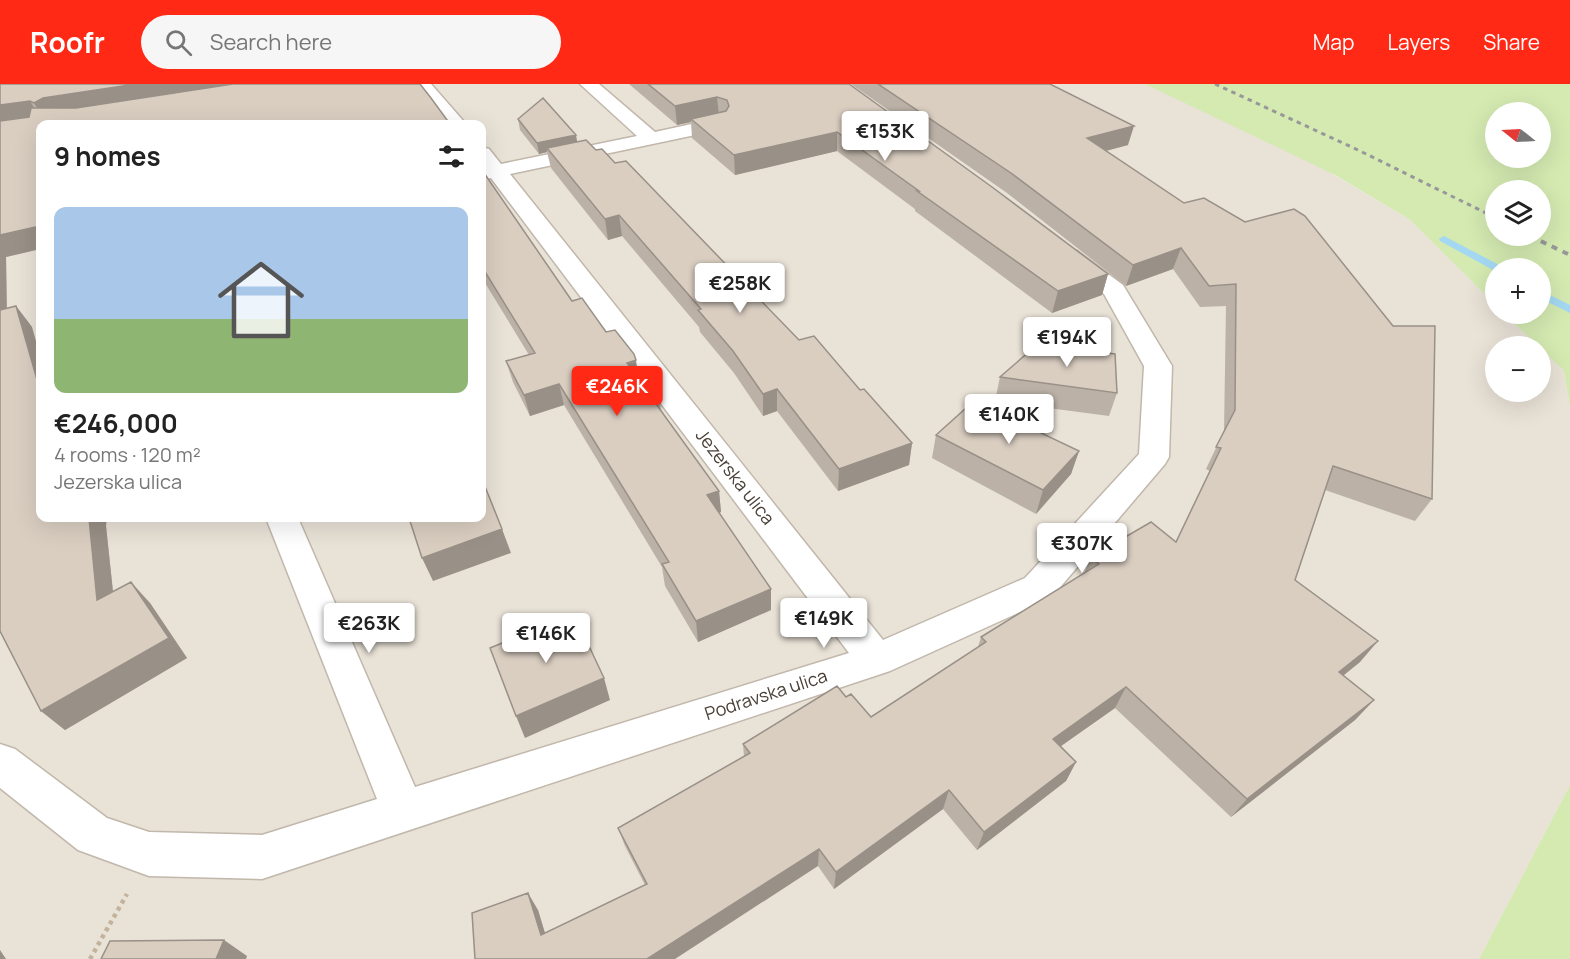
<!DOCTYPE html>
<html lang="en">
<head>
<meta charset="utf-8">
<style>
	body { margin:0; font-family:Manrope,sans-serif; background:#f6f6f6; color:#222; height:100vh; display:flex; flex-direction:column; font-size:22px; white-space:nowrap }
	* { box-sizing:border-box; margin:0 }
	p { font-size:20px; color:#767676 }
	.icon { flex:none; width:33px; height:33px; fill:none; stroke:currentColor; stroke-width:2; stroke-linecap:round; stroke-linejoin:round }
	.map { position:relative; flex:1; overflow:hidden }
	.drawer { position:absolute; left:36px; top:36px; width:450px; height:402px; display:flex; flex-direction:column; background:#fff; border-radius:12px; box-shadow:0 6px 24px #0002 }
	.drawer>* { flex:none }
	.needle { width:39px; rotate:288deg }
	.controls { position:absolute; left:1485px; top:18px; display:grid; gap:12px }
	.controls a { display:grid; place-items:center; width:66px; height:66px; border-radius:50%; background:#fff; box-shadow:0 6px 24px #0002; font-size:30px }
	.price { position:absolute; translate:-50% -51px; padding:0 14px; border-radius:6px; background:#fff; color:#222; font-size:20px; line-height:39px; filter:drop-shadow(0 2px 3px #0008) }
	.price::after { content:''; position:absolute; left:50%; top:36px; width:18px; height:14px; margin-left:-9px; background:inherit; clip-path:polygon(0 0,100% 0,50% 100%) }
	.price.on { background:#ff2915; color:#fff }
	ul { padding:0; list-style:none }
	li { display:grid; align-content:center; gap:12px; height:318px; padding:0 18px }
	li span { display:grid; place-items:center; height:186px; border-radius:12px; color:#555 }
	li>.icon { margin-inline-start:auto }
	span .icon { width:108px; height:108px; fill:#fffc; stroke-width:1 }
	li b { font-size:26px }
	h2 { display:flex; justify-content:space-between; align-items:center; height:72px; padding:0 18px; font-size:26px }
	header { display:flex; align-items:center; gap:36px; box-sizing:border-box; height:84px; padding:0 30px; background:#ff2915; color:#fff }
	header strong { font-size:28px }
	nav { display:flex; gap:33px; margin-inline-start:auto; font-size:21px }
	.search { width:420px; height:54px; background:#f6f6f6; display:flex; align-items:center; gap:15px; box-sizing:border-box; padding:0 21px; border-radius:33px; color:#767676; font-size:22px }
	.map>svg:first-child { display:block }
	.residential { fill:#e9e2d7; fill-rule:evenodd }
	.green { fill:#d4eab1; fill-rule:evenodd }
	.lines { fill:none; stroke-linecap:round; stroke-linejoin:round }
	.stream { fill:#a4d8f2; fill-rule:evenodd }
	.minor-casing { stroke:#c1b7ab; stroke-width:3 }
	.path { stroke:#c3b29c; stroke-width:4.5; stroke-dasharray:4 4; stroke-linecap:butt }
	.minor { fill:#fff; fill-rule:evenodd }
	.rail-far1 { stroke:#989898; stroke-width:3; stroke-dasharray:4.5 4.5; stroke-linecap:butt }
	.rail { stroke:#989898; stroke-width:4; stroke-dasharray:6 6; stroke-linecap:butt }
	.wall { fill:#bbb1a6 }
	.shaded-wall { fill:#999087 }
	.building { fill:#dacec1; stroke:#999087; stroke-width:1.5 }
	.labels { text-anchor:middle; stroke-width:4.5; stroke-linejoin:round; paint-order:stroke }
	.street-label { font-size:18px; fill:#494037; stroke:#fff }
</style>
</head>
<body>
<header>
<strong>Roofr</strong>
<div class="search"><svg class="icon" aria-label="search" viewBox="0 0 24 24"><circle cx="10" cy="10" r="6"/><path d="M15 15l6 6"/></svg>Search here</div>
<nav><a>Map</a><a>Layers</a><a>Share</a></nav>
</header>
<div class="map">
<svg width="1570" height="875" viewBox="0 0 1570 875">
	<rect width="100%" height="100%" fill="#f5f0e9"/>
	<path class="residential" d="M0 0H1151L1261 48 1409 135 1495 220 1496 230H1505L1539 262H1496V308H1540L1541 264 1564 287 1570 323V701L1479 875H0ZM40 40H482V434H40Z"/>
	<path class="green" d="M1145 0H1570V323L1564 287 1505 230H1540V184H1496L1495 220 1409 135 1335 91ZM1496 28H1540V74H1496ZM1496 106H1540V152H1496Z
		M1570 701V875H1479Z"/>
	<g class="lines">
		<path class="stream" d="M1444 152 1501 182 1502 184 1493 186 1440 157 1439 155Z
			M1540 206 1570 221V229L1540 214Z"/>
		<defs>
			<path id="minor" d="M412 0H431L466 40H447Z
				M580 0H599L655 48 719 34 726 36 728 40 726 44 719 46 510 90 883 556 1025 494 1139 370 1144 282 1104 210 1061 177 1057 172 1061 167 1069 165 1077 167 1123 201 1172 282 1169 373 1165 380 1051 514 890 587 262 795 149 792 78 766 0 704V660L15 665 107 734 149 748 262 751 377 715 266 434H298L415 703 849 569 491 94 482 96V63L489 65 501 80 637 52Z"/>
		</defs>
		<use href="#minor" class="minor-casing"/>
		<path class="path" d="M90 875 127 810"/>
		<use href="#minor" class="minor"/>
		<path class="rail-far1" d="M1215 0 1358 66 1496 134"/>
		<path class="rail" d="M1530 152 1570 171"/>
	</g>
	<path class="wall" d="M0 0H420L40 40V165L6 173 7 224 16 222 32 243 40 434 106 442 113 507 150 519 187 574 65 646 41 627 0 547Z
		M629 0H849L1108 190 1102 211 1052 229 915 127V125L837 67 735 91 692 54 691 38 677 41Z
		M851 0H1050L1128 61 1106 67 1184 119 1432 415 1415 437 1325 406 1295 496 1360 578 1343 591 1374 616 1355 636 1231 733 1115 624 1061 662 1076 678 1066 697 977 766 943 725 834 805 818 782 475 875 538 826 545 849 645 801 625 762 618 744 744 673 743 660 846 613 871 633 978 563 981 553 1084 490 1091 473 1176 458 1210 387 1206 385 1224 347 1226 222 1200 223 1173 185 1126 202 1007 109Z
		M518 35 596 66 615 79 799 256 860 306 912 359 909 381 838 407 777 327 763 332 734 289 700 248 699 243 622 152 608 156 551 84 547 68 539 70 520 46Z
		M482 86 572 217 606 248 637 287 660 319 661 326 719 407 721 428 719 429 771 505V526L698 558 665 502 662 483 564 321 530 332 513 298 506 277 529 271 482 194Z
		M1000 293 1117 309 1109 332 995 317Z
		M936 351 1079 367 1071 390 1036 430 932 374Z"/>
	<path class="shaded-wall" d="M136 0H258L45 37 34 19 43 14Z
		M717 13 719 32 691 35V38L677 41 675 22Z
		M30 17 41 35 0 41V21Z
		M1134 42 1128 61 1082 73 1087 54Z
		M837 48V67L735 91 734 71Z
		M576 51 578 62 547 64V68L539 70 537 59Z
		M619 131 622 152 608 156 605 135Z
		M40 142V165L6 173 7 249 0 240V151Z
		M1181 164 1173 185 1126 202 1133 181Z
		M1108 190 1102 211 1052 229 1058 207Z
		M16 222 32 243 40 271V306Z
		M636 276 639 298 627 279Z
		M559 300 564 321 530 332 524 311Z
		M777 305V327L763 332V310Z
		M912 359 909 381 838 407 839 385Z
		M1079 367 1071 390 1036 430 1043 406Z
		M719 407 721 428 709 433 707 411Z
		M89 434H107L106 442 116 537 97 516Z
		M502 445 511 469 433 497 422 474Z
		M131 498 150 519 187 574 65 646 41 627Z
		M771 505V526L698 558 696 537Z
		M1378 557 1360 578 1322 609 1339 588Z
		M604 594 610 616 525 654 516 632Z
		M1126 603 1115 624 1044 674 1053 655Z
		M1374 616 1355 636 1231 733 1247 715Z
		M1076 678 1066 697 977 766 984 748Z
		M949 706 943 725 834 805 836 788Z
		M819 765 818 782 675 875H647Z
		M528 809 538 826 550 866 541 851Z
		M224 856 247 872 246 875H216Z
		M0 866 6 875H0Z"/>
	<path class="building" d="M0 0H136L43 14 34 19 30 17 0 21Z
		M233 0H420L431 14 450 40H40V142L0 151V37L29 33 31 24H76Z
		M648 0H849L992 103 1108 190 1058 207 917 107H919L837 48 734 71 691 35 726 27 729 22 727 16 717 13 675 22Z
		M878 0H1050L1134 42 1087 54 1184 119 1204 114 1245 138 1294 125 1305 132 1393 242H1435L1432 415 1333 382 1295 496 1378 557 1339 588 1374 616 1247 715 1126 603 1053 655 1076 678 984 748 949 706 836 788 819 765 647 875H475L472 829 528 809 541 851 647 800 618 744 750 669 743 660 837 602 846 613 851 610 871 633 986 558 981 553 1099 480 1091 473 1151 438 1176 458 1221 364 1216 363 1235 326 1236 200 1209 202 1181 164 1133 181 1011 89Z
		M543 14 576 51 537 59 518 35Z
		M586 56 596 66 602 65 615 79 626 77 799 256 814 252 860 306 864 305 912 359 839 385 777 305 763 310 733 267 698 226 701 225 619 131 605 135 547 64Z
		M482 86 572 217 582 214 606 248 615 246 634 270 636 276 627 279 631 284 635 283 660 319 656 320 719 407 707 411 771 505 696 537 662 480 669 478 559 300 524 311 506 277 535 269 482 183Z
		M16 222 40 306V434H89L97 516 131 498 169 554 41 627 0 547V226Z
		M1038 260 1115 270 1117 309 1000 293Z
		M974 317 1079 367 1043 406 936 351Z
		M482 395 502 445 422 474 409 434H482Z
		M574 530 604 594 516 632 490 564Z
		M224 856 216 875H101L110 857Z"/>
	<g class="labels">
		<g class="street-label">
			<text transform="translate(735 393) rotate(52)" y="6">Jezerska ulica</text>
			<text transform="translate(766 611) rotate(-18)" y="6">Podravska ulica</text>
		</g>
	</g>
</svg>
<div class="controls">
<a><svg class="needle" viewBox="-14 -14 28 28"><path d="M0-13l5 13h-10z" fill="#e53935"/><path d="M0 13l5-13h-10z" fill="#767676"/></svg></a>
<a><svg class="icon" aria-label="layers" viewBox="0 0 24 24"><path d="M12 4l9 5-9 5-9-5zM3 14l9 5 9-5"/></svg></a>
<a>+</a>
<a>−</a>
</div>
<b class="price" style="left:885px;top:78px">€153K</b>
<b class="price" style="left:740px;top:230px">€258K</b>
<b class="price" style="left:1067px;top:284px">€194K</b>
<b class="price on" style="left:617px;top:333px">€246K</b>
<b class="price" style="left:1009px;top:361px">€140K</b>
<b class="price" style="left:1082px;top:490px">€307K</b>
<b class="price" style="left:824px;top:565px">€149K</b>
<b class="price" style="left:369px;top:570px">€263K</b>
<b class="price" style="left:546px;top:580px">€146K</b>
<section class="drawer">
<h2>9 homes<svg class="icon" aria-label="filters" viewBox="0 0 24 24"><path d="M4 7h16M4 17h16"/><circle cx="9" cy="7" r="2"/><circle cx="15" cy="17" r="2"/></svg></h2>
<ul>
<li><span style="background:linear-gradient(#a9c7e8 60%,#8fb573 0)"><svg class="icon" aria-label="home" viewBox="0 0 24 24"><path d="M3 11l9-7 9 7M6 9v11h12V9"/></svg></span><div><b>€246,000</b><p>4 rooms · 120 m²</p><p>Jezerska ulica</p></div></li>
</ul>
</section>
</div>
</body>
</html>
